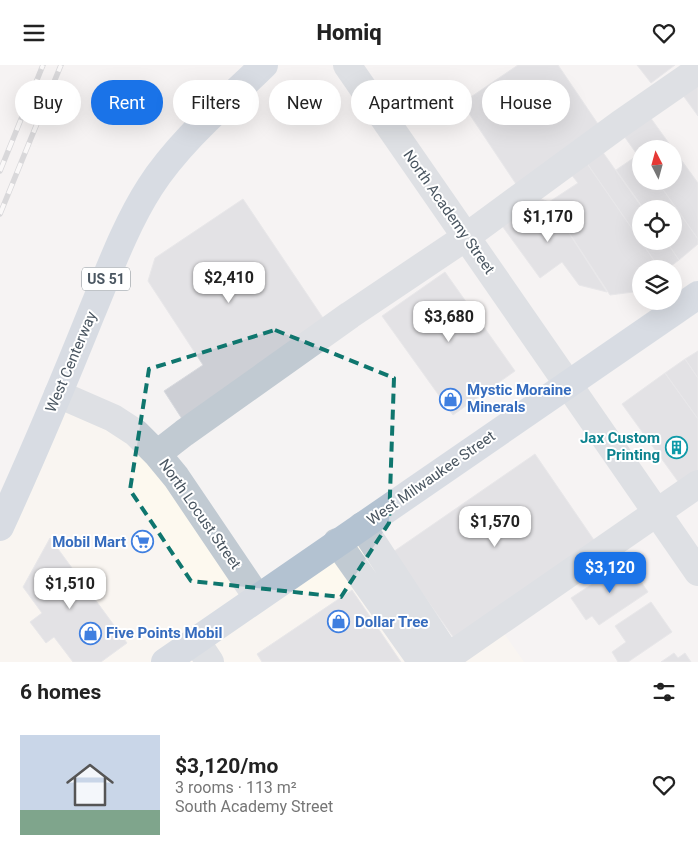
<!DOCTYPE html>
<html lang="en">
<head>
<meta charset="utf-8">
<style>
	body { margin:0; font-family:Roboto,sans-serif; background:#f6f6f6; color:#222; height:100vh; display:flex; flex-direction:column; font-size:19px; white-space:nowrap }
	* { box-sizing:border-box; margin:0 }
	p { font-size:16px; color:#767676 }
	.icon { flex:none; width:28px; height:28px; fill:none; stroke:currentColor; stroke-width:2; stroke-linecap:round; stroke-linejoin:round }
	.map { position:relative; height:597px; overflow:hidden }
	.side { display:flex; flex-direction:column; background:#fff; flex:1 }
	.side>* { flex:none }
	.hud { position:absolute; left:15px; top:15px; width:669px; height:45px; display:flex; gap:10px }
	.needle { width:32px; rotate:354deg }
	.buttons { position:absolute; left:632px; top:75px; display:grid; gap:10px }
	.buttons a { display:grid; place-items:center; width:50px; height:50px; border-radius:50%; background:#fff; box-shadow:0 5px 20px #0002; font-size:25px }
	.price { position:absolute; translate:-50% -42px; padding:0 11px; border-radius:10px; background:#fff; color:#222; font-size:16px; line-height:32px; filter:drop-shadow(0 1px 2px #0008) }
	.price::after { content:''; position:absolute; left:50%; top:30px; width:15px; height:11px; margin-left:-8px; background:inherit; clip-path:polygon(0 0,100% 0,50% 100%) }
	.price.current { background:#1a73e8; color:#fff }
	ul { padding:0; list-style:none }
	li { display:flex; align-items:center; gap:15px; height:125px; padding:0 20px }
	li span { display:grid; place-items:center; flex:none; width:140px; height:100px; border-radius:0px; color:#555 }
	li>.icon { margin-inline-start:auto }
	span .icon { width:60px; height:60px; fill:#fffc; stroke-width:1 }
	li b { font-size:21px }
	h2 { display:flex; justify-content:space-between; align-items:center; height:60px; padding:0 20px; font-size:21px }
	.pill { padding:0 18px; border-radius:22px; background:#fff; box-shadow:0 5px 20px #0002; font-size:18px; line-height:45px }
	.pill.current { background:#1a73e8; color:#fff }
	header { display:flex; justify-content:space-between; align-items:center; height:65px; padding:0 20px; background:#fff; font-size:22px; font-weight:800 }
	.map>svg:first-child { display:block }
	.commercial { fill:#fdf9ef }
	.building { fill:#cdcfd5; stroke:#d7d9de }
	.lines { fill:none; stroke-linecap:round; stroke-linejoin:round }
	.minor { stroke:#c1cad2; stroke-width:28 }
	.major { stroke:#b3c2d1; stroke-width:28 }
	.rail-casing { stroke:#b5b8bd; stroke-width:5.5 }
	.rail { stroke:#fff; stroke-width:4; stroke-dasharray:11; stroke-linecap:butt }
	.marked { fill:none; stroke:#0f766e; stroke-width:4; stroke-dasharray:10 6; stroke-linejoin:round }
	.labels { text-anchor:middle; stroke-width:4; stroke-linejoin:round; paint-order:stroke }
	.shield { fill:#fff; stroke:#808990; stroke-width:1 }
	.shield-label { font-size:14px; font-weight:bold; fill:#4a5661 }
	.street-label { font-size:15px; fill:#4a5661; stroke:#fff }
	.shop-label { font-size:15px; font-weight:bold; fill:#366cbe; stroke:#fff; text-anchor:start }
	.culture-label { font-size:15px; font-weight:bold; fill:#0d838f; stroke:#fff; text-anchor:end }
</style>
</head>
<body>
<header><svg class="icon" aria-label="menu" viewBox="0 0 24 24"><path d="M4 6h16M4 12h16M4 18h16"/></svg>Homiq<svg class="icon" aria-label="heart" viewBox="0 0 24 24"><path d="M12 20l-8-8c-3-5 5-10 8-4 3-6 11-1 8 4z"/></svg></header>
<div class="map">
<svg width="698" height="597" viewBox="0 0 698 597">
	<rect width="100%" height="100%" fill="#f5f3f3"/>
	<path class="commercial" d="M58 329 113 353 257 532 362 461 448 592 497 558 524 597H0V462Z"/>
	<path class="building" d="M518 0H558L600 62 516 119 462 38Z
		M637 0H675L651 18Z
		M698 18V51L682 29Z
		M650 52 673 84H641V95L624 71Z
		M674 85 698 118V174L657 116H674Z
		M602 86 643 144H641V176H666L679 195 667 204H660L586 97Z
		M638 90 641 95V116H657L698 174V179L679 195 666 176H674V144H644L616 105Z
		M586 97 660 204H641V226L610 230 549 137 578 118 570 108Z
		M536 132 549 137 607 227 579 220 562 197 540 213 500 158Z
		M243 134 323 253 184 357 164 326 203 300 148 216 155 193Z
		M445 207 515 306 453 350 382 251Z
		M698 286V313L685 294Z
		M685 294 698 313V354L665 308Z
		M665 308 698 354V410L682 422 622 339Z
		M535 389 596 478 456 576 393 487Z
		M50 473 127 578 101 597H73L54 572 46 578 30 557 42 548 23 522Z
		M627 496 648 527 599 560 592 551 586 555 571 533Z
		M352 525 401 597H262L257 589Z
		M651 537 672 567 628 597H618L612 587 626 577 615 561Z
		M674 588 678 593 685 588 691 597H661Z"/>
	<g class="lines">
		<path class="minor" d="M347 0 698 507
			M58 329 113 353 136 368 157 389 176 412 257 532
			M157 389 184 368 350 250 466 172 620 59 698 5
			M362 461 448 592 698 419
			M337 477 422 597
			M196 576 210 597"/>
		<path class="major" d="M0 462C32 392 62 321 91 249 109 206 125 161 150 122 179 77 225 38 264 0
			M165 597 698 230"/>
		<defs>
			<path id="rail" d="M0 106 43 0
				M0 149 61 0"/>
		</defs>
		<use href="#rail" class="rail-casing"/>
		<use href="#rail" class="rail"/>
	</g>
	<path d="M0 0H698V597H0ZM275 265 394 313 389 458 341 532 191 516 130 425 149 304Z" fill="#f5f3f3" fill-opacity=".55" fill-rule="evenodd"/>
	<path class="marked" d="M275 265 394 313 389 458 341 532 191 516 130 425 149 304Z"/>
	<defs>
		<symbol id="shop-ring" viewBox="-11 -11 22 22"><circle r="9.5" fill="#fff" stroke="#3f7fe0" stroke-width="1.5"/><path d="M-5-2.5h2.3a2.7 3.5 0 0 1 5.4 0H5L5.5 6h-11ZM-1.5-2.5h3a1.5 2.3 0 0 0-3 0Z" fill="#3f7fe0"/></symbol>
		<symbol id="building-ring" viewBox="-11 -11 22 22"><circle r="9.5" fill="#fff" stroke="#0f9aa8" stroke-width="1.5"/><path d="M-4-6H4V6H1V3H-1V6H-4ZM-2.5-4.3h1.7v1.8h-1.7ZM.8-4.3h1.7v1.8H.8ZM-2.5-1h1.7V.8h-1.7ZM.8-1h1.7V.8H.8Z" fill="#0f9aa8"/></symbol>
		<symbol id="supermarket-ring" viewBox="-11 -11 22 22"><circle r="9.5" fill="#fff" stroke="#3f7fe0" stroke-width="1.5"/><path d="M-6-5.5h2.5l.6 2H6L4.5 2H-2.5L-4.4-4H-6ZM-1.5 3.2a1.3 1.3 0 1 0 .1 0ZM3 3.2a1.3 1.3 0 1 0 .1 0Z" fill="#3f7fe0"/></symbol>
	</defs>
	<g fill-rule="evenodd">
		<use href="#shop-ring" x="438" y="322" width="25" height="25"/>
		<use href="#building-ring" x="664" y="370" width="25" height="25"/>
		<use href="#supermarket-ring" x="130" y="464" width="25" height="25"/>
		<use href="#shop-ring" x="326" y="544" width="25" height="25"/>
		<use href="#shop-ring" x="78" y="556" width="25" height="25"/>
	</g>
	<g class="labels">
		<rect class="shield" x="82" y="202.5" width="48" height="23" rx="4"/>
		<g class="shield-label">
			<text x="106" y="219">US 51</text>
		</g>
		<g class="street-label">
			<text transform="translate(449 147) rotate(55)" y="5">North Academy Street</text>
			<text transform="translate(71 297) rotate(-67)" y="5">West Centerway</text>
			<text transform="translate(431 413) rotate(-35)" y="5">West Milwaukee Street</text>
			<text transform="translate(200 449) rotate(55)" y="5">North Locust Street</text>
		</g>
		<g class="shop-label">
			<text x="467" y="330">Mystic Moraine<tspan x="467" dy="17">Minerals</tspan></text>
			<text x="126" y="482" text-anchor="end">Mobil Mart</text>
			<text x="355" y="562">Dollar Tree</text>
			<text x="106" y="573">Five Points Mobil</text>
		</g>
		<g class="culture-label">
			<text x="660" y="378">Jax Custom<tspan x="660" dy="17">Printing</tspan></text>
		</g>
	</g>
</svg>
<div class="buttons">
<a><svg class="needle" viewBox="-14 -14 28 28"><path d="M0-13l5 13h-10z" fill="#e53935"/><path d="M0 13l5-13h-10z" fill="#767676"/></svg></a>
<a><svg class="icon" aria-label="locate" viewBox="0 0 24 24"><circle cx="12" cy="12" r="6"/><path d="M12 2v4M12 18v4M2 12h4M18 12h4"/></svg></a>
<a><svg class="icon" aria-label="layers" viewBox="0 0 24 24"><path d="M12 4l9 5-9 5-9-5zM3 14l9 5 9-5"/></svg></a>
</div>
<b class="price" style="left:548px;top:178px">$1,170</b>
<b class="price" style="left:229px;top:239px">$2,410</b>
<b class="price" style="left:449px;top:278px">$3,680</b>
<b class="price" style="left:495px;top:483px">$1,570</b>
<b class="price current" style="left:610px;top:529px">$3,120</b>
<b class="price" style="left:70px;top:545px">$1,510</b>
<div class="hud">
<a class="pill">Buy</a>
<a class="pill current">Rent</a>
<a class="pill">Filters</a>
<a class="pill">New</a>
<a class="pill">Apartment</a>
<a class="pill">House</a>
</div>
</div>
<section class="side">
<h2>6 homes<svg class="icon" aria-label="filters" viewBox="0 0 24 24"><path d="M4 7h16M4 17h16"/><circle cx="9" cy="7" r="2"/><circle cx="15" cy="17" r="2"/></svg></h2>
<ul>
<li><span style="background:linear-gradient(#c9d6e8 75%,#7fa58c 0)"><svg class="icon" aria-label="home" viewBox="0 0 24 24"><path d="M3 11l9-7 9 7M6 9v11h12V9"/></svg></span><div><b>$3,120/mo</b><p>3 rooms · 113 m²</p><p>South Academy Street</p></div><svg class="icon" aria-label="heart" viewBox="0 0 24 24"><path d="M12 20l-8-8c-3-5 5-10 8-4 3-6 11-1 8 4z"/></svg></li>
</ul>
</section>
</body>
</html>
